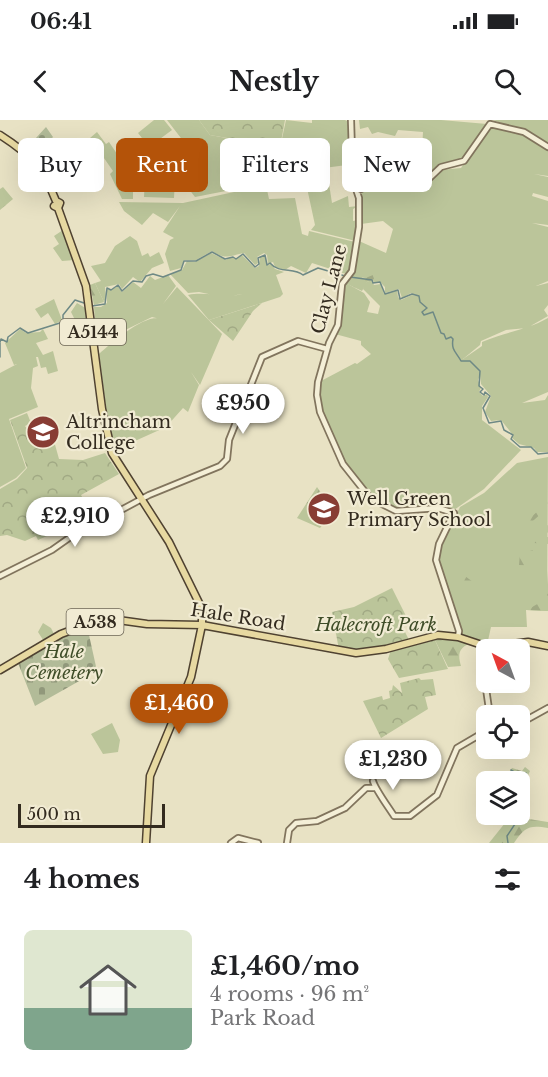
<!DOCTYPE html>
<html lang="en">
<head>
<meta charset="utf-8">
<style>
	body { margin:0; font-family:"Libre Baskerville",serif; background:#f6f6f6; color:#202124; height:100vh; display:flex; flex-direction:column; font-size:22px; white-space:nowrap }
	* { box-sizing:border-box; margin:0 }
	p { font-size:20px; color:#757577 }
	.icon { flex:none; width:33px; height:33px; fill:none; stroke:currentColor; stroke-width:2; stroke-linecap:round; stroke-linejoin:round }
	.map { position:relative; height:723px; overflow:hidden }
	.panel { display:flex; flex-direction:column; background:#fff; flex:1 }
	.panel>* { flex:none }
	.top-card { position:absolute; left:18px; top:18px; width:513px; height:54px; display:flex; gap:12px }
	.needle { width:39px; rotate:319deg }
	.buttons { position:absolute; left:476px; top:519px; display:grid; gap:12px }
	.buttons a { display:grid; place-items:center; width:54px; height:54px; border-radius:9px; background:#fff; box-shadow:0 6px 24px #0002; font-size:30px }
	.scale { position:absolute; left:18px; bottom:15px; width:147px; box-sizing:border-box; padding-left:6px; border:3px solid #332b1f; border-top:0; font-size:16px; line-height:21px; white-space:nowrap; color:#332b1f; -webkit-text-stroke:4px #f1ebd3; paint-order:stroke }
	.price { position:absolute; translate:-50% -51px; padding:0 14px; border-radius:21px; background:#fff; color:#222; font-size:20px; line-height:39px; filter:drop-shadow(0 2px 3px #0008) }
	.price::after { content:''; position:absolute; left:50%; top:36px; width:18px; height:14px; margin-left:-9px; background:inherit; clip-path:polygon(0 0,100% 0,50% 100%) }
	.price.current { background:#b45309; color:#fff }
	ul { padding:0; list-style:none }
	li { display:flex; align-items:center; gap:18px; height:150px; padding:0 24px }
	li span { display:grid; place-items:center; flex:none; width:168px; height:120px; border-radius:9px; color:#555 }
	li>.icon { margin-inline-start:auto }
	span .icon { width:72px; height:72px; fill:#fffc; stroke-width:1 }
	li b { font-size:26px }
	h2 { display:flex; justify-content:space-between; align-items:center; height:72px; padding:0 24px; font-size:26px }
	.tag { padding:0 21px; border-radius:9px; background:#fff; box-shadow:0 6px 24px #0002; font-size:21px; line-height:54px }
	.tag.current { background:#b45309; color:#fff }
	.status { display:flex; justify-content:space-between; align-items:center; height:42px; padding:0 30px; background:#fff; direction:ltr }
	.status svg { height:16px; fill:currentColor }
	header { display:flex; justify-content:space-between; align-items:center; height:78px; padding:0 24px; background:#fff; font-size:27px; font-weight:800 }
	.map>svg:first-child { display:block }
	.green { fill:#bbc59a }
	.forest { fill:url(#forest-firs) }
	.cemetery { fill:url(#cemetery-stones) }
	.park { fill:url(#park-crowns) }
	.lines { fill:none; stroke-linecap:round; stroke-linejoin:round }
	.stream { stroke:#6e8985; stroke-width:1.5 }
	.minor-casing { stroke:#81745d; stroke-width:8 }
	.major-casing { stroke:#4f4231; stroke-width:9 }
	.minor { stroke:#f4efd7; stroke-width:4.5 }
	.major { stroke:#e7d9a1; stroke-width:6 }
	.labels { text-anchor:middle; stroke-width:4.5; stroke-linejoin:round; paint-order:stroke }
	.shield { fill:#f1ebd3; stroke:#6c6555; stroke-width:1.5 }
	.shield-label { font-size:16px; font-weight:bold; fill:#332b1f }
	.street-label { font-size:18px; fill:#332b1f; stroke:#f1ebd3 }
	.poi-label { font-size:18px; fill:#332b1f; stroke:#f1ebd3; text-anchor:start }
	.park-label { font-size:18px; font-style:italic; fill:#3f4d28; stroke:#f1ebd3 }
</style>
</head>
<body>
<div class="status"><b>06:41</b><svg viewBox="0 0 49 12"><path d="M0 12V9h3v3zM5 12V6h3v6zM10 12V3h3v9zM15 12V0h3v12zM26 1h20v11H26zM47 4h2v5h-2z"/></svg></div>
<header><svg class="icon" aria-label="back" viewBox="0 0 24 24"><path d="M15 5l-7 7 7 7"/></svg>Nestly<svg class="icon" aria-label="search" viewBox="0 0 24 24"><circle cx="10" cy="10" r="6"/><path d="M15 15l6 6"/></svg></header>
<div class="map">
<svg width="548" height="723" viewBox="0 0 548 723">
	<defs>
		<pattern id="forest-firs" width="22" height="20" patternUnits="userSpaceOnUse" patternTransform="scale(1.5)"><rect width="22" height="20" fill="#bbc59a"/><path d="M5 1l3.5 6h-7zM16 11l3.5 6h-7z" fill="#a1a984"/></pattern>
		<pattern id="cemetery-stones" width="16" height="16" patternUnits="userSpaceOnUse" patternTransform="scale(1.5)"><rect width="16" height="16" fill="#b2bb98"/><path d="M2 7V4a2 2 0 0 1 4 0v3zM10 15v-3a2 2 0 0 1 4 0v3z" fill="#91987b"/></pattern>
		<pattern id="park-crowns" width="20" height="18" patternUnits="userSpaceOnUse" patternTransform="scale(1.5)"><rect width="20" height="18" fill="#bbc59a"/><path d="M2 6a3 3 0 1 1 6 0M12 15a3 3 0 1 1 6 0" fill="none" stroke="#a1a984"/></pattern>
	</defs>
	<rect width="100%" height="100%" fill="#e8e2c4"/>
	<path class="green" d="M154 0H164L172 10 149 27 138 13Z
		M167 0H199L210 15 280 28 286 0 312 3V0H345L349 2 347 45 316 49V44H312V31L284 28 295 31 301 52 241 68 195 77 164 37 184 22Z
		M359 0H441L487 4 463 39 441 45 432 52 421 47 423 12 398 10 395 16 378 12 372 14 368 7 360 9Z
		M493 0H548V26L527 12Z
		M495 7 524 14 548 29V56L534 54 548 57V77L533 73 532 76 548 81V105L532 103 548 107V161L536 166 548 163V185L544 190 548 196 527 208 506 210 481 221 480 225 463 239 482 226V222C505 212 527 210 548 198V272L522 283 545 280 548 275V332H537L534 328 519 324 512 318 513 315 501 300 491 301 485 292 491 276 481 264 480 255 478 260 481 268 479 272 483 276 487 274 488 277 482 286V300L521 330 484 369 454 390 439 387 396 389 373 379 345 343 324 300 320 290 321 261 355 243 357 244 371 234 361 225V221L335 214 341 195 346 163 364 173 370 182 367 192 378 194 380 186 363 169 365 163 371 160 374 165 381 164 384 174 397 170 398 177 401 180 412 175 418 176 411 173 402 178 399 169 385 173V167L380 162H374L372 159 351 156 355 146 359 121 386 133 393 109 383 101 361 104V70L375 63 420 71 441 50 461 48 489 8Z
		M97 12 106 24 109 22 140 68H133V79H122L110 54 113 51 90 18Z
		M327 51 332 83 348 76 349 87 358 86 353 89V101L358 100 356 121 311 110 315 105 304 54Z
		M145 58 175 59 174 78 144 77Z
		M266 65 269 79 295 78 302 114 308 116 309 111 355 122 350 150 346 154 312 143 306 153 291 146 285 150 275 147 273 142 268 144 267 135 264 133 257 137 258 143 255 145 244 133C231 135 227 141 212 131L196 140H184L181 148 170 151 165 134 170 120 174 118 163 112 180 86 168 102 153 93 142 105 124 91 119 82 183 83Z
		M63 110 75 140 62 141 53 128 59 124 54 116Z
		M130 116 137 121 142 136 148 133 150 137 159 132 164 143 152 148 140 162 133 157 122 169 119 164 105 167 106 177 104 182 95 163 101 161 91 146 105 143 115 126Z
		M211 133 226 140 231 137 236 139 242 135 255 148 259 146 260 137 265 136 267 145 271 144 275 149 284 152 276 155 283 174 280 177 209 200 188 175C207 171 224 179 243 174L223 177 199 172 188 173 170 154 182 150 187 141 195 142Z
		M168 155 176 166 163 184 177 167 222 214 200 265 191 252 199 265 188 292 183 288 166 307 115 330 109 312 99 234C111 223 141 197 158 198 163 199 168 201 172 202L152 197 117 214 110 209 96 215 94 187H101L107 183V169L111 170 118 166 122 172 133 162 141 168 150 156 155 160Z
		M54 179 62 200 55 204 48 193 41 198 35 189Z
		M77 183 87 189 91 216 84 218 71 192Z
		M20 209 26 213 40 212 43 209 48 219 36 223 43 235 53 231 58 251 48 254 46 247 41 248 38 237H36L38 246 33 248 31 268 38 287 9 299 26 348 16 358 0 367V253L17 244 14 245 5 223Z
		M548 337 547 491 526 490 527 507H491L487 525 461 514 438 440 441 427 460 387 484 373 517 343Z
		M43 503 51 508 55 516 45 523 38 512Z
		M112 603 120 620 118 632 103 634 91 614Z"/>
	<path class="forest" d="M373 155 374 159 367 162 362 171 345 163 350 156H361L363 159Z
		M95 163 104 182 94 185 90 165Z
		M548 382 544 391 525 408 529 399Z
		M548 405V412L544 417H548V424L534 423 531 419 537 411Z
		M533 430 531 440 539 441 538 446 519 445 520 433Z
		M548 450V491L527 490 546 479Z
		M461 453 473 462 489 466 463 467 459 457Z
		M446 516 469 524C458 528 458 536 461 546L448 547 434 518Z
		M525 647 530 651C526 657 522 689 522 698L548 702V708C529 705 525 707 514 723H489L509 698V695L519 694V662L516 661 509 652 512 648 522 651Z"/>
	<path class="cemetery" d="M46 7 53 17 45 26 59 39 45 50 25 30Z
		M87 506 97 551 35 586 18 543 54 521Z"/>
	<path class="park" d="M199 0H285L280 27 210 15Z
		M3 67 13 79 0 90V69Z
		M262 183 253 191 233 221 209 200Z
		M27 293 31 303 25 306 34 317 43 310 54 321 59 339 83 340 105 333 119 354 81 375 92 396 38 420 36 416 25 421 7 415 0 416V369L17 359 27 348 10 300Z
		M317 367 332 389 325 393 326 396 322 399 324 403 320 408 297 398Z
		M392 468 409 502 402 506 410 522 365 534 339 530 332 492 354 487Z
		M434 518 448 549 399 558 388 539 391 530Z
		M419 558 421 560 433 559 436 575 425 577 428 589 381 618 363 581 382 576 383 580 390 578 389 571 392 570 393 565 402 573 400 563Z"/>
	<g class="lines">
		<path class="stream" d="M350 157 372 160 373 163 380 162 385 174 398 170 400 179 412 174 419 176 420 182 427 188 422 192 424 195 433 192 441 213 444 214 446 219 451 217 453 219C451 230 456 232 461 241H470L480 251 479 266 483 269 480 272 484 275 485 272 490 276 483 288 489 303 501 301 504 310 513 315 511 319 520 327H531L538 334 548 333
			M92 186 105 184 107 168 111 170 118 165 122 171 133 161 142 162 146 156 153 154 163 157 181 150 184 141H196L212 132 225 139 233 137 236 139 243 134 255 147 259 144 258 138 265 135 267 145 270 143C279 154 294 147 303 155L318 148 345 156
			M0 222 1 219 7 222 8 217 20 208 28 213 63 202V195L75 180 87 184
			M0 237V223
			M511 650 522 657
			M519 674 521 672 520 661 526 653
			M519 680V675
			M519 685V686
			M508 723 507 716 517 701 516 694"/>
		<defs>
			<path id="minor" d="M351 0 352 33 350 51 359 78V107L352 151 342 164 338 205 329 223 318 262 317 275 320 292 343 344 370 378 396 391 438 388 454 393 439 424 436 440 459 511 458 517
				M357 71 376 62 419 68 441 47 464 41 490 4 524 12 548 27
				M0 456 52 430 69 418 149 375 220 346 227 339 229 320 262 237 298 221 327 229
				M486 533 484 555 490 596
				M519 604 548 588
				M373 661C375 669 389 688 394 696H410L437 675 457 628 486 611
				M231 723 238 718 258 723
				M287 723 289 710 296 703 317 701 345 688 366 668H375"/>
			<path id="major" d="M0 15C30 34 43 48 56 81L60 83 58 88 54 86
				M58 88 86 166 102 289 112 333 169 422 202 489V505L191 557 150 656 146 723
				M0 550 61 514 85 505 111 499 147 504 202 505 356 533 386 529 438 515 458 517 488 527 528 522 548 526"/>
		</defs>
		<use href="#minor" class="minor-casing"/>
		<use href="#major" class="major-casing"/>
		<use href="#minor" class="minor"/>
		<use href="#major" class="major"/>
	</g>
	<defs>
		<symbol id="school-disc" viewBox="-11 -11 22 22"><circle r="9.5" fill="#883d34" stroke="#f1ebd3"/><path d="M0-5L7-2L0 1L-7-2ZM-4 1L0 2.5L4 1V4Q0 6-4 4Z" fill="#fff"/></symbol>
	</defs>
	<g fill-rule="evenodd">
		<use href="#school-disc" x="24" y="293" width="38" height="38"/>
		<use href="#school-disc" x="305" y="370" width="38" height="38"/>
	</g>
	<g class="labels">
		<g class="shield">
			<rect x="60" y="199" width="66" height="26" rx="4.5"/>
			<rect x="66.5" y="489" width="57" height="26" rx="4.5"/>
		</g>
		<g class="shield-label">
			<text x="93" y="218">A5144</text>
			<text x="95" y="508">A538</text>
		</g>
		<g class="street-label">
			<text transform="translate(329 169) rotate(-75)" y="6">Clay Lane</text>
			<text transform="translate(238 497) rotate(9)" y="6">Hale Road</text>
		</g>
		<g class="poi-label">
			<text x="66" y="308">Altrincham<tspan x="66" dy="21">College</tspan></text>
			<text x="347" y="385">Well Green<tspan x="347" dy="21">Primary School</tspan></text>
		</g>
		<g class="park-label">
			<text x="376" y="511">Halecroft Park</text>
			<text x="64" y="538">Hale<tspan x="64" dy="21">Cemetery</tspan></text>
		</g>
	</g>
</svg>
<div class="buttons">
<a><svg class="needle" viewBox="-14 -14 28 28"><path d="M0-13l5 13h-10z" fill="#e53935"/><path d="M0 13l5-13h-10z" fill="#757577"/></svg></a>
<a><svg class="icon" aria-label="locate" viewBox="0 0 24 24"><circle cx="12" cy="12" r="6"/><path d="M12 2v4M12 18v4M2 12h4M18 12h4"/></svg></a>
<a><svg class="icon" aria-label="layers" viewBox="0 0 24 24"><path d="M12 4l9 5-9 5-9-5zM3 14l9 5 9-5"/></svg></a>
</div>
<div class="scale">500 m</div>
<b class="price" style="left:243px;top:315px">£950</b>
<b class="price" style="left:75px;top:428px">£2,910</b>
<b class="price current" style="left:179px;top:615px">£1,460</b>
<b class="price" style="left:393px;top:671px">£1,230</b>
<div class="top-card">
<a class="tag">Buy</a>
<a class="tag current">Rent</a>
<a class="tag">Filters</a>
<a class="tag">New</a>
</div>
</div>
<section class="panel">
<h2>4 homes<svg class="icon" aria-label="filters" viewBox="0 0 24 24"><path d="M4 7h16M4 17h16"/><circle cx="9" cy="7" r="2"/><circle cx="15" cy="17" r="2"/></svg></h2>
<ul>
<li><span style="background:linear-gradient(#dfe7d0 65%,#7fa58c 0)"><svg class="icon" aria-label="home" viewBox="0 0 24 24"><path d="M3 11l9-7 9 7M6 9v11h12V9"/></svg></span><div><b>£1,460/mo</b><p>4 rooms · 96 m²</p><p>Park Road</p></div></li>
</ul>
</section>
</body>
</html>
